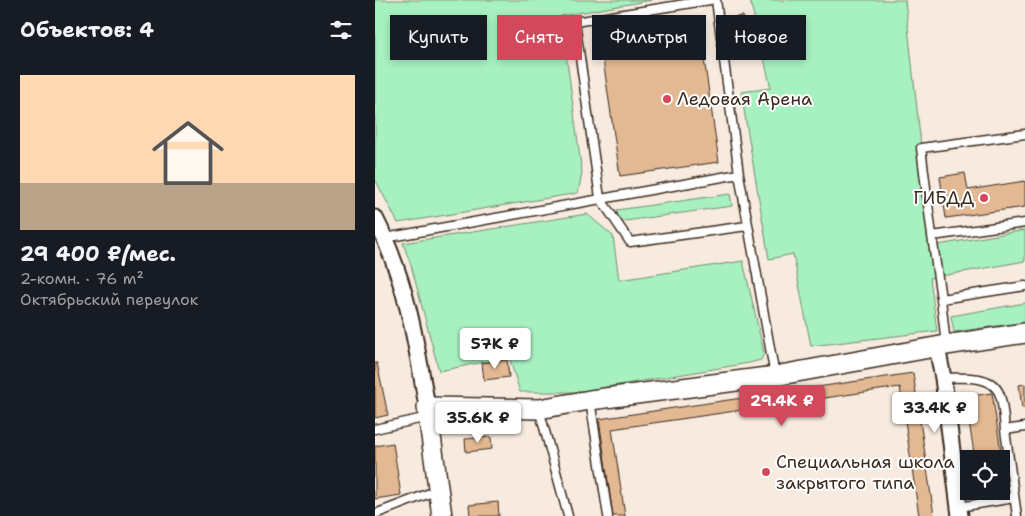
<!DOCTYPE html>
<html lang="ru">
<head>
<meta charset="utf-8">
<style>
	body { margin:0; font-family:"Shantell Sans",sans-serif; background:#242831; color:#f1f3f6; height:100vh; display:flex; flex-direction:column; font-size:19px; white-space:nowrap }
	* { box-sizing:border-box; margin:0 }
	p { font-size:16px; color:#9ea1a6 }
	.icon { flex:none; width:28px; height:28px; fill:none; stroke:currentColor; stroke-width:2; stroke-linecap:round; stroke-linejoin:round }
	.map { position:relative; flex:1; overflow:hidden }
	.drawer { display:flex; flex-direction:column; background:#171b24; width:375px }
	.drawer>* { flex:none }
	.hud { position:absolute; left:15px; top:15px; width:475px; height:45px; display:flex; gap:10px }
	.controls { position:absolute; left:585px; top:450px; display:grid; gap:10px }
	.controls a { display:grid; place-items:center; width:50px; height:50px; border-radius:0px; background:#171b24; box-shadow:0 2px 8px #0003; font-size:25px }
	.price { position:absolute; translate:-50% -42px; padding:0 11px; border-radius:5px; background:#fff; color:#222; font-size:16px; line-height:32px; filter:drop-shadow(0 1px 2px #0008) }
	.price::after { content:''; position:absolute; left:50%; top:30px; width:15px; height:11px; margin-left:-8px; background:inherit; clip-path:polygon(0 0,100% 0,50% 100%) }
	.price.selected { background:#d1495b; color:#fff }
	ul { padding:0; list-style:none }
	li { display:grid; align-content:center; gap:10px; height:265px; padding:0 20px }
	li+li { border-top:1px solid #363941 }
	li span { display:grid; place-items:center; height:155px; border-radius:0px; color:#555 }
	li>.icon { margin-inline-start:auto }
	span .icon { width:90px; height:90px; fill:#fffc; stroke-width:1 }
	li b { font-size:21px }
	h2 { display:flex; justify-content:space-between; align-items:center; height:60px; padding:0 20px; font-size:21px }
	.chip { padding:0 18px; border-radius:0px; background:#171b24; box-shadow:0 2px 8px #0003; font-size:18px; line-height:45px }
	.chip.selected { background:#d1495b; color:#fff }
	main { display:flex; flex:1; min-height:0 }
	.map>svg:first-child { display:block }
	.green { fill:#a7f1c0; stroke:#718e6f }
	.building { fill:#e3b993; stroke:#3b2a1e }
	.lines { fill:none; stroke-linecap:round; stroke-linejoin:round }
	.service-casing { stroke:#3b2a1e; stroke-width:11 }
	.minor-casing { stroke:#3b2a1e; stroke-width:19 }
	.tertiary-casing { stroke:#3b2a1e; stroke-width:22 }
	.service { stroke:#fff; stroke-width:8 }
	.minor { stroke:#fff; stroke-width:15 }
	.tertiary { stroke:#fff; stroke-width:19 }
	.poi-dot { fill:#d1495b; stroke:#fff; stroke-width:2 }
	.labels { text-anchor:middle; stroke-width:4; stroke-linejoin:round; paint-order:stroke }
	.poi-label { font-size:18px; fill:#3b2a1e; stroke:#fff; text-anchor:start }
</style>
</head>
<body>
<main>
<section class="drawer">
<h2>Объектов: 4<svg class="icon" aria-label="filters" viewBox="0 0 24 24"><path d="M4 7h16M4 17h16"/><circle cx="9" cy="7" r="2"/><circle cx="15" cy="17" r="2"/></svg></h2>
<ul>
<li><span style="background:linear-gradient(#ffd9b3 70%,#b9a48a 0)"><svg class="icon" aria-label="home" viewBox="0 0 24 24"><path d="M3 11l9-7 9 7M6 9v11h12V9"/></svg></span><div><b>29 400 ₽/мес.</b><p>2-комн. · 76 m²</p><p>Октябрьский переулок</p></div></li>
</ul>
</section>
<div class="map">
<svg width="650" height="516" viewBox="0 0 650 516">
	<rect width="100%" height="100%" fill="#f7eadf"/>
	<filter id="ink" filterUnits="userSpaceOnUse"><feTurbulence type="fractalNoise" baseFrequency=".02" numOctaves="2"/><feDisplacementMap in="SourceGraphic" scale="10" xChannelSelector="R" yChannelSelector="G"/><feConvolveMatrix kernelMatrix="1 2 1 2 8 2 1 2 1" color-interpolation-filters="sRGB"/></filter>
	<g filter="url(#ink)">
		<path class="green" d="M0 0H277L186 16 207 173 203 193 23 223 0 179Z
			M375 0H530L557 246 650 230V261L555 278 562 331 436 346 418 254 394 259 366 92 396 88Z
			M355 194 357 206 243 222 242 210Z
			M212 214 238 236 244 280 368 261 389 353 386 360 374 363 202 392H145L134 357 64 371 36 265 28 243Z
			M650 303V322L579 332 576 316Z"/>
		<path class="building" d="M368 16 371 34 358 36 355 18Z
			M324 24 344 162 245 176 225 39Z
			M590 173 593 190 650 181V207L571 218 565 177Z
			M132 360 134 377 109 380 107 363Z
			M0 363H2L13 415 0 418Z
			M538 373 559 516H544L525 387 237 429 250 516H238L224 419Z
			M650 384V408H647L644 385Z
			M617 393 631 484 626 485V459H600L590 397Z
			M116 437 117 449 91 452 90 439Z
			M18 443 26 495 0 499V446Z
			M123 502 124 516H95L94 505Z"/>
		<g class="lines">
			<defs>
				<path id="service" d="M335 0 200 22 225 198 255 242 372 226
					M341 0 364 174
					M557 236 546 148 650 134
					M10 238 364 174 400 376
					M566 299 557 236 650 223
					M571 345 566 299 650 286
					M568 378C584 378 614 374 623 391 628 399 629 420 630 430
					M215 400 233 516
					M164 409 193 516
					M0 429 53 417
					M584 507 639 498
					M0 514 63 490
					M642 516 630 430 650 427"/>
				<path id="minor" d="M0 218C31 279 41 340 52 407
					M562 347 568 378 585 516"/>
				<path id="tertiary" d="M67 516 52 407 164 409 215 400 400 376 571 345 650 333"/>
			</defs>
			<use href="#service" class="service-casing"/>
			<use href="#minor" class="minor-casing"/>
			<use href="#tertiary" class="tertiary-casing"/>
			<use href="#service" class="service"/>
			<use href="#minor" class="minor"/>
			<use href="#tertiary" class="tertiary"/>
		</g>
	</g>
	<g class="poi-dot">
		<circle cx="292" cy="99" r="5"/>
		<circle cx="609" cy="198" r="5"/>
		<circle cx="391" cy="472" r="5"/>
	</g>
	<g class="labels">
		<g class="poi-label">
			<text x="302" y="105">Ледовая Арена</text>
			<text x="599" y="204" text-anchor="end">ГИБДД</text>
			<text x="401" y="468">Специальная школа<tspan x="401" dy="21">закрытого типа</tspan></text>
		</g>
	</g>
</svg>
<div class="controls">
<a><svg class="icon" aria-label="locate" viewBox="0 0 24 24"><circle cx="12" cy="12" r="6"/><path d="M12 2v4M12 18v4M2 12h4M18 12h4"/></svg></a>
</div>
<b class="price" style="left:120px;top:370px">57K ₽</b>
<b class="price selected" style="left:407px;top:427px">29.4K ₽</b>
<b class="price" style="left:560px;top:434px">33.4K ₽</b>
<b class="price" style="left:103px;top:444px">35.6K ₽</b>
<div class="hud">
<a class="chip">Купить</a>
<a class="chip selected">Снять</a>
<a class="chip">Фильтры</a>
<a class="chip">Новое</a>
</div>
</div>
</main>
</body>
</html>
